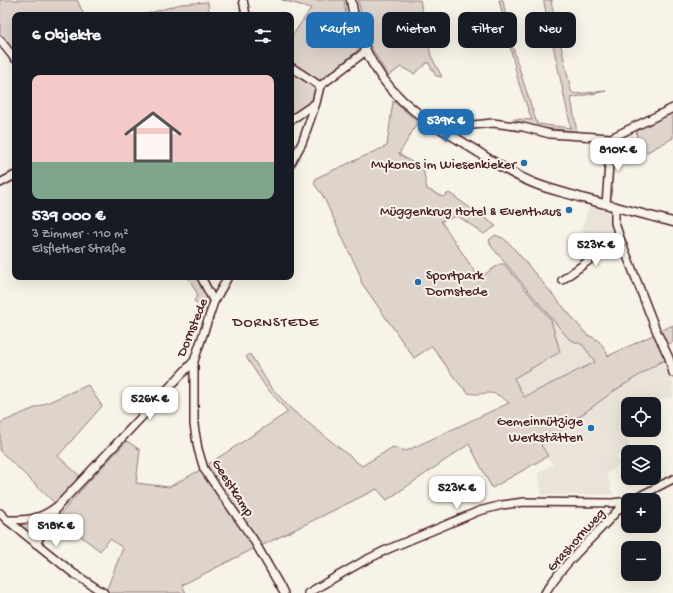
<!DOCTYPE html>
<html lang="de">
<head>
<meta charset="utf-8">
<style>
	body { margin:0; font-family:"Gochi Hand",sans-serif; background:#20242c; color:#f1f3f6; height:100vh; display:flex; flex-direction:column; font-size:15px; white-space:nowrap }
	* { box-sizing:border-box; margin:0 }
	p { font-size:13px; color:#9ea1a6 }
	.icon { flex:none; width:22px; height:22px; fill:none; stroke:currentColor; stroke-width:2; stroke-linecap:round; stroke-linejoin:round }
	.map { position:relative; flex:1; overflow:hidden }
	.details { position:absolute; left:12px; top:12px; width:282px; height:268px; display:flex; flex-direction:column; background:#171b24; border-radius:8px; box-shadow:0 4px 16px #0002 }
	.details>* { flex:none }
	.banner { position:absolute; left:306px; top:12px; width:307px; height:36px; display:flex; gap:8px }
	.controls { position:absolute; left:621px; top:397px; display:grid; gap:8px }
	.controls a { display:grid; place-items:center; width:40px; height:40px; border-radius:8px; background:#171b24; box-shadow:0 4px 16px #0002; font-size:20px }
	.price { position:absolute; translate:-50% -34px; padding:0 9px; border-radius:8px; background:#fff; color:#222; font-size:13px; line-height:26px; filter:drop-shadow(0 1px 2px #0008) }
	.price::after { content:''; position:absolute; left:50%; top:24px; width:12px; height:9px; margin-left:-6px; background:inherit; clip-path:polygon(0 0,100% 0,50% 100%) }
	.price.current { background:#1f6fb2; color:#fff }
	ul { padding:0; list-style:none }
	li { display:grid; align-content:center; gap:8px; height:212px; padding:0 20px }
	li+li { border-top:1px solid #363941 }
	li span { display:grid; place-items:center; height:124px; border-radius:8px; color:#555 }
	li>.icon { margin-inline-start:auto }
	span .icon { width:72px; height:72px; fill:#fffc; stroke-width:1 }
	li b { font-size:17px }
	h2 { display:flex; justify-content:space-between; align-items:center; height:48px; padding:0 20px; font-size:17px }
	.pill { padding:0 14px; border-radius:8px; background:#171b24; box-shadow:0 4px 16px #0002; font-size:14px; line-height:36px }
	.pill.current { background:#1f6fb2; color:#fff }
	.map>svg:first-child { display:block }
	.built { fill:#eae3da }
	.green { fill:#ded4cc; stroke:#947a7c }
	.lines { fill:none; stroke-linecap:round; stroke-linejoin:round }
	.minor-casing { stroke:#4a1f2b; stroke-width:10 }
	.major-casing { stroke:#4a1f2b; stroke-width:11 }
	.minor { stroke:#f7f3e8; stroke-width:7 }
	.major { stroke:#f7f3e8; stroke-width:8 }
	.poi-dot { fill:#1f6fb2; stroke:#f7f3e8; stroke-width:1.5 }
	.labels { text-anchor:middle; stroke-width:4; stroke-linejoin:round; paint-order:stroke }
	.poi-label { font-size:14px; fill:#4a1f2b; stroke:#f7f3e8; text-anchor:end }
	.street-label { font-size:14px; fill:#4a1f2b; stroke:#f7f3e8 }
	.neighbourhood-label { font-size:15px; letter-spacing:1px; fill:#4a1f2b; stroke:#f7f3e8 }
</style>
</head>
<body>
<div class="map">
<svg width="673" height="593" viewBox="0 0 673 593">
	<rect width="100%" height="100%" fill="#f7f3e8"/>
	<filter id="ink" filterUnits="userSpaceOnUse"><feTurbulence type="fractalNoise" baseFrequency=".025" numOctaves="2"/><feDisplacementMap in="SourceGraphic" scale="8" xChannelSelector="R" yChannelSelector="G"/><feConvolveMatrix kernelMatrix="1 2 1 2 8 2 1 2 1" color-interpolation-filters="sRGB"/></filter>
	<g filter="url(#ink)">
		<path class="built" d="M589 206 609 210 610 223 616 238 598 251 582 229Z
			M553 319 569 339 583 345 592 359 595 362 524 397 514 378 560 352 551 320Z
			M667 360 673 384V397L642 404H628V412L623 415 621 429 630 447 616 456 620 463 607 474 613 495H542L538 473 553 465 541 445 611 393 660 362Z"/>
		<path class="green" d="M0 0H77L84 15H15V53L0 35Z
			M282 0H344C346 18 351 34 358 50L319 83 291 63V38L311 8Z
			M358 0H420L431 56 442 77 436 76 428 62 414 74 401 67 388 76 372 49 364 27Z
			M499 0H503C509 43 524 83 537 124L571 128 544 3V0H553L551 1 571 91 575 94 606 91 571 98 577 133 573 131 524 126 514 119 532 120 519 84Z
			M208 2 209 15H143L181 4Z
			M291 68 317 86 314 102 291 117Z
			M393 101 418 122 399 154 423 169 427 189 443 197 449 193 496 226 484 234 458 216 441 221 479 278 500 264H504L551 320 560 352 514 378 524 397 595 362 583 345 569 339 491 246 489 240 495 235 503 238 510 244 587 335C599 339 603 344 608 356L655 334 667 360 660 362 611 393 541 445 548 456 492 488 469 444 387 500 377 489 261 546 207 465 288 412 265 386 246 357 250 354 270 386 291 409 362 466 393 447 406 451 509 403C489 386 488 397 468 393L456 380 432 346 414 358 361 282V277L322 194 314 184 316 178 387 146Z
			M673 112V138L640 156 636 130Z
			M188 277H199L212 301 208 312 194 301 198 295Z
			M673 325V342L667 345 660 331Z
			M88 385 102 406 58 456 81 477 56 504 0 451V423Z
			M127 441 140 450 136 483 169 487 200 470 255 548 182 585 186 593H110L106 591 123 548 110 539 100 551 57 518 91 479Z
			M52 513 35 541 11 522Z"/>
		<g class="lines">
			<defs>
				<path id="minor" d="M243 0 246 15
					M0 40 15 59
					M291 67 320 86
					M291 120 316 103 320 86 366 51
					M448 133 452 128 463 126 493 123 523 127 550 134 611 138 673 108
					M291 163 302 143 316 103
					M0 183 15 175
					M606 204 611 138
					M615 206V223L620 238 656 330 669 358 673 373
					M201 277 214 302
					M562 280 620 238
					M194 361V425L198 449 204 469 253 539 284 593
					M632 500 673 479
					M0 513 7 520 73 573 104 593
					M7 520C28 520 39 520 56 507
					M36 544 58 506 194 361 214 302 228 277
					M308 593 362 562 386 550 479 511 502 505 524 502 612 503 628 501
					M545 593C566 559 599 533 625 502"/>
				<path id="major" d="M351 0C357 45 380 85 416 112 433 125 452 135 470 147 491 160 512 175 536 184 551 190 567 193 582 198 612 206 643 214 673 222"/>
			</defs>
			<use href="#minor" class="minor-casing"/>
			<use href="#major" class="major-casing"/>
			<use href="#minor" class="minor"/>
			<use href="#major" class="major"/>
		</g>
	</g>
	<g class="poi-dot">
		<circle cx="524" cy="163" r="4"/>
		<circle cx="569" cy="210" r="4"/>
		<circle cx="418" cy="282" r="4"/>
		<circle cx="591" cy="428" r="4"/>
	</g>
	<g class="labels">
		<g class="poi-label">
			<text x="516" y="168">Mykonos im Wiesenkieker</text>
			<text x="561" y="215">Müggenkrug Hotel &amp; Eventhaus</text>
			<text x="426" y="279" text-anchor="start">Sportpark<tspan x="426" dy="16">Dornstede</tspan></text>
			<text x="583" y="425">Gemeinnützige<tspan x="583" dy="16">Werkstätten</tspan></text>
		</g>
		<g class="street-label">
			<text transform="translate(191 327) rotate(-68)" y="5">Dornstede</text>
			<text transform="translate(234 487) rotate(57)" y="5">Geestkamp</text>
			<text transform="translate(575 539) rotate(-48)" y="5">Grashornweg</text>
		</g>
		<g class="neighbourhood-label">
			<text x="276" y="326">DORNSTEDE</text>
		</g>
	</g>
</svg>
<div class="controls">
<a><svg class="icon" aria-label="locate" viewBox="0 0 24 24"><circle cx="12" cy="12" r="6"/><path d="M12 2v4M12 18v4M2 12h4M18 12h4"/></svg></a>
<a><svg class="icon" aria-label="layers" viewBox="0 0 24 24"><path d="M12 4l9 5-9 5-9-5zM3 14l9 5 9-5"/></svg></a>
<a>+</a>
<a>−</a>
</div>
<b class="price current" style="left:446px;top:143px">539K €</b>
<b class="price" style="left:618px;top:172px">810K €</b>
<b class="price" style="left:596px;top:267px">523K €</b>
<b class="price" style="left:150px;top:421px">526K €</b>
<b class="price" style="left:457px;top:510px">523K €</b>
<b class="price" style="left:56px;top:548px">518K €</b>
<div class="banner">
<a class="pill current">Kaufen</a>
<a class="pill">Mieten</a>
<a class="pill">Filter</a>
<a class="pill">Neu</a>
</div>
<section class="details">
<h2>6 Objekte<svg class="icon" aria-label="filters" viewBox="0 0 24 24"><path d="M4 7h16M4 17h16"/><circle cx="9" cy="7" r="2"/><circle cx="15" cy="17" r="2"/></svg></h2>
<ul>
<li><span style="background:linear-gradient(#f6c9c9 70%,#7fa58c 0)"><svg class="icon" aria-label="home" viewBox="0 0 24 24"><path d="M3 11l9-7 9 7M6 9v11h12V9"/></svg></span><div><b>539 000 €</b><p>3 Zimmer · 110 m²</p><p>Elsflether Straße</p></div></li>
</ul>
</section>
</div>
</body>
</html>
